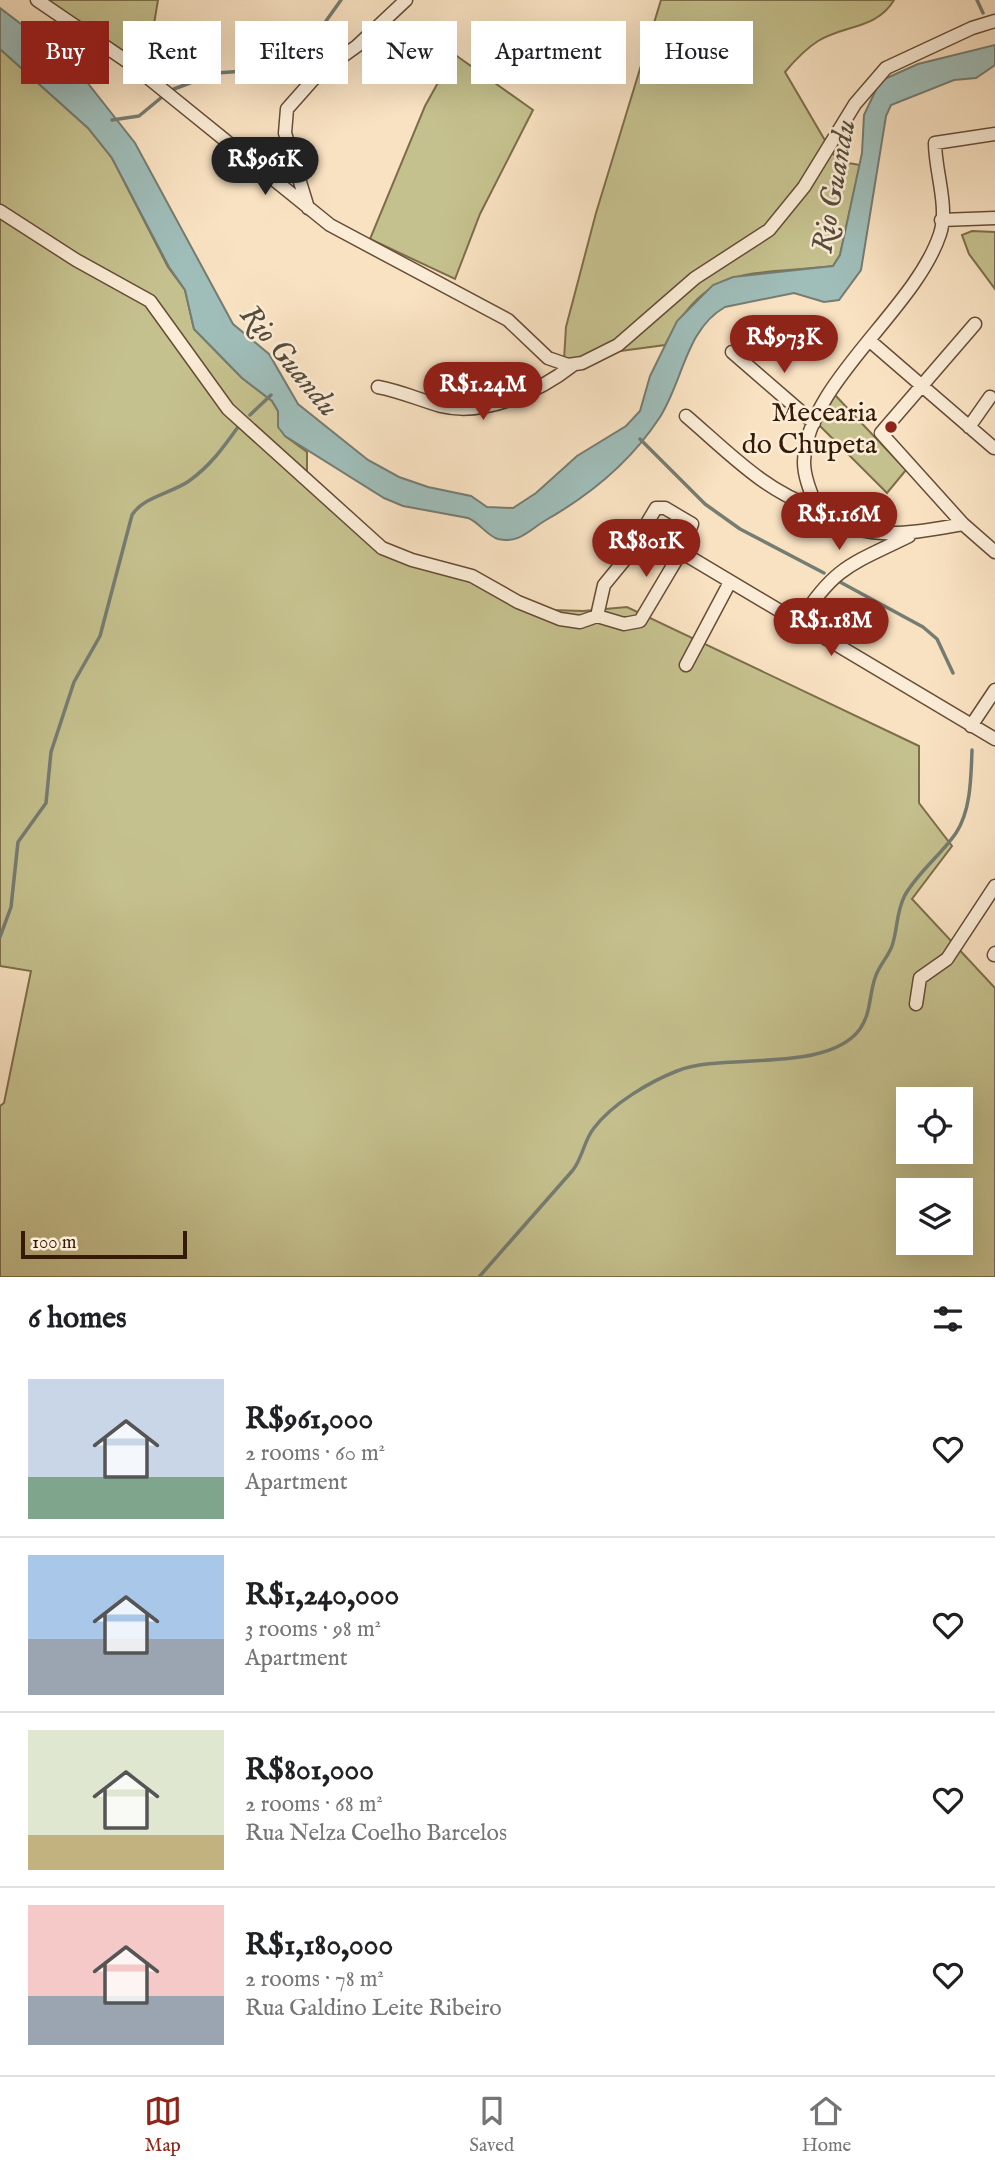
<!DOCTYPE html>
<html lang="en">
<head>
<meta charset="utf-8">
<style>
	body { margin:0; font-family:"IM FELL English",serif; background:#f6f6f6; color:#202124; height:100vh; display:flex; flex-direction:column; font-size:26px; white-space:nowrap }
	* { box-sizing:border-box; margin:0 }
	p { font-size:23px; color:#757577 }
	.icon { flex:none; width:38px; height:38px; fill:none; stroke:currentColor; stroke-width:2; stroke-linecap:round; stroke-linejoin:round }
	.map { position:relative; height:1277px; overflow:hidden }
	.side { display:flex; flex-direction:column; background:#fff; flex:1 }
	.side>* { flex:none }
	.top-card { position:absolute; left:21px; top:21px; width:954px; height:63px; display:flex; gap:14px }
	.fabs { position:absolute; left:896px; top:1087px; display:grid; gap:14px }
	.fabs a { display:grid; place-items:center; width:77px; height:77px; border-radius:0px; background:#fff; box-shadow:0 7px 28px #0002; font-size:35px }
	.scale { position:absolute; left:21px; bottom:18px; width:166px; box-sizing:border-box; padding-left:7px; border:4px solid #351b07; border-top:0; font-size:19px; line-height:24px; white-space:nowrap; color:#351b07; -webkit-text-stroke:5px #fbecd7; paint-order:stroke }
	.price { position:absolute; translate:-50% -60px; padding:0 16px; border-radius:24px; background:#8f2418; color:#fff; font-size:23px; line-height:46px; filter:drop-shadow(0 2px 4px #0008) }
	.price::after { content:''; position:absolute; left:50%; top:42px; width:21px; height:16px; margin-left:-10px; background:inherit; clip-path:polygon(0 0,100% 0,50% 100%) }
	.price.selected { background:#222; color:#fff }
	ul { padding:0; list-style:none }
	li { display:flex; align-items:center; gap:21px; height:175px; padding:0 28px }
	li+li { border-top:2px solid #e0e0e0 }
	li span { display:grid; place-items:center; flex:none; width:196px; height:140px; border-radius:0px; color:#555 }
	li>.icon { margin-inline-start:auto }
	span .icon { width:84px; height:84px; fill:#fffc; stroke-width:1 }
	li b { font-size:30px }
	h2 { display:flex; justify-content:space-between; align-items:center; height:84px; padding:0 28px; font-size:30px }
	.tag { padding:0 24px; border-radius:0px; background:#fff; box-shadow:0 7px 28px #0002; font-size:24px; line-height:63px }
	.tag.selected { background:#8f2418; color:#fff }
	.tab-bar { display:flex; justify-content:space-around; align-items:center; height:98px; border-top:2px solid #e0e0e0; background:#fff; font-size:19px; color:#757577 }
	.tab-bar a { display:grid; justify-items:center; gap:4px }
	.tab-bar .selected { color:#8f2418 }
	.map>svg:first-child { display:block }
	.green { fill:#c5c18e; stroke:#7d6e4a; stroke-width:2; fill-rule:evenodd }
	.water { fill:#9fbdb9; stroke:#757c72; stroke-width:2 }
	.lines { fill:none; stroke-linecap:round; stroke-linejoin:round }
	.stream { stroke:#757c72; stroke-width:3.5 }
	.minor-casing { stroke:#664d36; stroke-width:15 }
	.minor { stroke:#fbecd7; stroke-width:12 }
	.poi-dot { fill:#8f2418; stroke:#fbecd7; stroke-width:2.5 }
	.labels { text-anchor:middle; stroke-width:5; stroke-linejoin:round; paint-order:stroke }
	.poi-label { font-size:28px; fill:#351b07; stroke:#fbecd7; text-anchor:end }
	.water-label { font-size:30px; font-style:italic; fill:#554c3c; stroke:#fbecd7 }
</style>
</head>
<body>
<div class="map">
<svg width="995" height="1277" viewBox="0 0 995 1277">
	<rect width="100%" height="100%" fill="#f9e2c2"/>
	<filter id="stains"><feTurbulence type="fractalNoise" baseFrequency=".00286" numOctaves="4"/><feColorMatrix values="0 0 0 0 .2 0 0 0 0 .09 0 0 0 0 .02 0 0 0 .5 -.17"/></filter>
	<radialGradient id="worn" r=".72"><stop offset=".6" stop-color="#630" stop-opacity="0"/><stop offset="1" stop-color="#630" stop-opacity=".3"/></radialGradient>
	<path class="green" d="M44 0H158L147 66 94 38Z
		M661 0H894C877 29 844 25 818 41 804 50 795 60 785 72L833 154 843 162 860 165 840 255 833 266C752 276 707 261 665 345L613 352 563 376 566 327 596 213Z
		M0 49 88 128 112 158 168 267 185 290 194 329 242 378 272 401 278 411 285 436 307 452V481L388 552 453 571 518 600 552 610 583 611 627 607 919 746V803L952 846 912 899 995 988V1277H0V1106L4 1103 31 971 0 966ZM908 1099H961V1152H908ZM908 1190H961V1242H908Z
		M454 54 533 110 480 214 455 279 370 239 425 106Z
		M972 231 995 232V289L969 254 962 235Z
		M835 395 906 470 887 493 819 425Z"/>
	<path class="water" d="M0 8 71 62 135 143 233 324 269 354 298 404 368 460 399 477 428 487 471 496 487 507 513 508 536 493 577 456 626 426 640 411 650 376 677 321 713 285 733 277 833 266 840 255 862 153 864 115 880 81 918 64 995 45V65L976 78 954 80 891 105 886 116 861 270 839 300 824 302 794 293 725 307C686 329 683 381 660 417 632 460 590 495 546 520 529 530 519 544 498 539 487 536 479 522 468 518L403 506 384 498 285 436 278 427V411L272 401 242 378 194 329 185 290 169 267 112 158 88 128 0 49Z"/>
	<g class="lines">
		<path class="stream" d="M977 0 983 13
			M174 89 216 73 275 69 321 28 341 0
			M112 120 139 116 162 97
			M250 415 271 395
			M640 439 705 504 740 529 824 573
			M840 582 923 627 937 639 953 673
			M0 937 11 907 18 842 46 803 51 752 74 682 100 636 132 515C143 497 172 493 189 481 210 466 223 448 238 427
			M479 1277 573 1170C583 1157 584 1140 594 1128 612 1104 649 1082 677 1071 723 1052 827 1074 860 1029 871 1013 869 996 875 978 878 967 888 957 892 946 898 928 896 912 905 895 919 871 941 855 956 833 971 810 971 777 972 750"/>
		<defs>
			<path id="minor" d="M37 0 131 64 330 225 508 320 548 358 568 365 582 363 618 345 695 278 769 230 804 187 855 104 886 68 972 28 995 21
				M995 134 935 143C935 171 949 207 940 234 915 310 806 383 804 462 804 477 811 493 817 508 861 545 911 533 963 524L995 552
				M308 208 285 133 287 109 318 74 357 46 406 0
				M0 211 76 260 150 301 228 409 382 548 412 560 472 576 518 602 560 619 580 622 597 616 604 585 627 557 656 508H665L692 524 681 552 640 621 624 624 597 616
				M941 220 995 218
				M870 341 994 448
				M732 352 814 423
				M378 387C400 391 420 400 441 406 485 417 540 391 573 365
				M686 416C726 450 766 493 817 508
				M969 427 990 397
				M963 524 881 433 975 324
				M681 552 995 739
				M800 621C835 566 852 564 909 536
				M686 665 730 582
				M971 726 995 690
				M994 955 995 953
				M916 1004 920 978 947 959 995 886"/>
		</defs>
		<use href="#minor" class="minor-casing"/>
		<use href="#minor" class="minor"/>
	</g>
	<circle class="poi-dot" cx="891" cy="427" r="7"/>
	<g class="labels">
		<g class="poi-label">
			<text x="877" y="421">Mecearia<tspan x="877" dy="32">do Chupeta</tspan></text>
		</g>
		<g class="water-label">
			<text transform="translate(833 186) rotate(-80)" y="10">Rio Guandu</text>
			<text transform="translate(290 360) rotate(50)" y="10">Rio Guandu</text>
		</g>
	</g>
	<rect width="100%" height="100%" filter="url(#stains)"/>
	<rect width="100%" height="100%" fill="url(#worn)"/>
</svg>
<div class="fabs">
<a><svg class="icon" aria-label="locate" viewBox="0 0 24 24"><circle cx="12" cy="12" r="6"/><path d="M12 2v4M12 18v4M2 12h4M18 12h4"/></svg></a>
<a><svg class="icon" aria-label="layers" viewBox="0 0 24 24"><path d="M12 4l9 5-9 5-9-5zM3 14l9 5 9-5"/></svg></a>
</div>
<div class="scale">100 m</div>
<b class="price selected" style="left:265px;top:197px">R$961K</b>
<b class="price" style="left:784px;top:375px">R$973K</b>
<b class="price" style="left:483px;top:422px">R$1.24M</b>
<b class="price" style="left:839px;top:552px">R$1.16M</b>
<b class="price" style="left:646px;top:579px">R$801K</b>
<b class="price" style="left:831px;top:658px">R$1.18M</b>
<div class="top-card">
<a class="tag selected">Buy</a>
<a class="tag">Rent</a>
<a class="tag">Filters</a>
<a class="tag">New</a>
<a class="tag">Apartment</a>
<a class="tag">House</a>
</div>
</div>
<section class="side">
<h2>6 homes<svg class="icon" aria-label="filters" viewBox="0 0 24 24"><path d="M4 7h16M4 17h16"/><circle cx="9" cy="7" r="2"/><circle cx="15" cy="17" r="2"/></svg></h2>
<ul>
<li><span style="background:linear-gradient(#c9d6e8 70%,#7fa58c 0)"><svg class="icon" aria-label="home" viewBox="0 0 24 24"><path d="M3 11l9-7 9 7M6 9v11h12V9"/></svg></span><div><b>R$961,000</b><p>2 rooms · 60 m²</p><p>Apartment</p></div><svg class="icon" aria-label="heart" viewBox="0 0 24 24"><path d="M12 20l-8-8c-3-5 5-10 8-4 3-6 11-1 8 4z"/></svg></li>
<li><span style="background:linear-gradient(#a9c7e8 60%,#9aa5b1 0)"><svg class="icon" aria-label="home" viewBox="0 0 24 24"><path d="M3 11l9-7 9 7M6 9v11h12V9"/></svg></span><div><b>R$1,240,000</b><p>3 rooms · 98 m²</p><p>Apartment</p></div><svg class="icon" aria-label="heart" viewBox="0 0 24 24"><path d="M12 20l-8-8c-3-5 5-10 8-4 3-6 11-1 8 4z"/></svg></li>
<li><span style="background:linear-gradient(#dfe7d0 75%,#c2b280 0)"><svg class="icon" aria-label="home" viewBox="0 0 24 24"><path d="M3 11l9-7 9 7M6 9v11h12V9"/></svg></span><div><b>R$801,000</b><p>2 rooms · 68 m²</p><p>Rua Nelza Coelho Barcelos</p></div><svg class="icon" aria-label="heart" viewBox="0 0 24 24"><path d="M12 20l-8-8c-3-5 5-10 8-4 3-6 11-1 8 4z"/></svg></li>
<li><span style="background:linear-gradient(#f6c9c9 65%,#9aa5b1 0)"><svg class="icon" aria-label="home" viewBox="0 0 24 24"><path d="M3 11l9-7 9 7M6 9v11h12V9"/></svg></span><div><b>R$1,180,000</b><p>2 rooms · 78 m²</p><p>Rua Galdino Leite Ribeiro</p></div><svg class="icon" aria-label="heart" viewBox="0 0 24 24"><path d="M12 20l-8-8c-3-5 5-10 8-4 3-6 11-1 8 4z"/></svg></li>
</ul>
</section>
<nav class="tab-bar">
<a class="selected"><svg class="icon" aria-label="map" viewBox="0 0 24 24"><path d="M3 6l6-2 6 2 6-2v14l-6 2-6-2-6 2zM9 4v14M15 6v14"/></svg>Map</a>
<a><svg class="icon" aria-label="saved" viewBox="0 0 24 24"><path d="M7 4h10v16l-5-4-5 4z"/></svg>Saved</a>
<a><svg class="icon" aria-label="home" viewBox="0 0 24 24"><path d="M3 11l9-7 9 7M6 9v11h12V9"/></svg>Home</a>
</nav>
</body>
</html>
